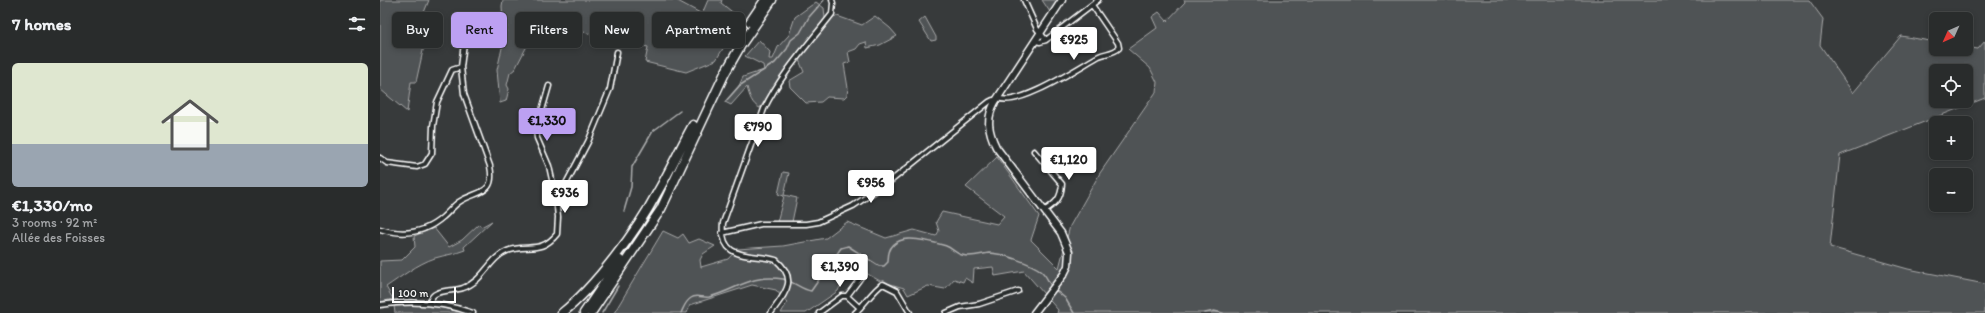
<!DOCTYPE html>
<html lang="en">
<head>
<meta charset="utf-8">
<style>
	body { margin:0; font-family:Itim,sans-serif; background:#313434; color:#f1f3f6; height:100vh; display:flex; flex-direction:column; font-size:15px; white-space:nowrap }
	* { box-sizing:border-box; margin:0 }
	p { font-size:13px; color:#a5a7a9 }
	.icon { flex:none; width:22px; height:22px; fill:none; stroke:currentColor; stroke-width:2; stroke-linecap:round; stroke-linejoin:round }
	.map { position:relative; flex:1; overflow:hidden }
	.details { display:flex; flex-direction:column; background:#292c2c; width:380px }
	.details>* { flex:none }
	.guide { position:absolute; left:12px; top:12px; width:380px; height:36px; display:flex; gap:8px }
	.needle { width:26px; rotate:225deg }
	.fabs { position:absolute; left:1549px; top:12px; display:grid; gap:8px }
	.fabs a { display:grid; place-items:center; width:44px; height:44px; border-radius:6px; background:#292c2c; box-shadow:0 2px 6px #0003,0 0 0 1px #454848; font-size:20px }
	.scale { position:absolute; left:12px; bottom:10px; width:64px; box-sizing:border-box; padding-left:4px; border:2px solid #fff; border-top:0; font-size:11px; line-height:14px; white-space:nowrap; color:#fff; -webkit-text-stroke:3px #2a2d2e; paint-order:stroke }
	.price { position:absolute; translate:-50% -34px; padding:0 9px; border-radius:4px; background:#fff; color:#222; font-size:13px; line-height:26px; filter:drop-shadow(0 1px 2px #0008) }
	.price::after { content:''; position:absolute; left:50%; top:24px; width:12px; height:9px; margin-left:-6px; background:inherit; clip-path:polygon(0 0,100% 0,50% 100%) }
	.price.on { background:#bca0f2; color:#111 }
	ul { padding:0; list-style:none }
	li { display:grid; align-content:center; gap:8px; height:212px; padding:0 12px }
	li span { display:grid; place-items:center; height:124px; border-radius:6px; color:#555 }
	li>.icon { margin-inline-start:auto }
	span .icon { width:72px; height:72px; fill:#fffc; stroke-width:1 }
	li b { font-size:17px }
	h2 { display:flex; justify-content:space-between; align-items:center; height:48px; padding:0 12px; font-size:17px }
	.chip { padding:0 14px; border-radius:6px; background:#292c2c; box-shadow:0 2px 6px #0003,0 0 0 1px #454848; font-size:14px; line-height:36px }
	.chip.on { background:#bca0f2; color:#111 }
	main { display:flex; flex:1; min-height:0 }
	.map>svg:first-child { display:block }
	.green { fill:#505354; stroke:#a8a9aa; fill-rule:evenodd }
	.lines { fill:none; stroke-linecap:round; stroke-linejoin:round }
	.stream { stroke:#adaeaf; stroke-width:1.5 }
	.street-casing { stroke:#fff; stroke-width:7 }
	.secondary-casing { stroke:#fff; stroke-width:9 }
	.highway-casing { stroke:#fff; stroke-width:11 }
	.street { stroke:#2a2d2e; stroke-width:4 }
	.secondary { stroke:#2a2d2e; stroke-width:6 }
	.highway { stroke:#2a2d2e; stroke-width:8 }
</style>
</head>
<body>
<main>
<section class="details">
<h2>7 homes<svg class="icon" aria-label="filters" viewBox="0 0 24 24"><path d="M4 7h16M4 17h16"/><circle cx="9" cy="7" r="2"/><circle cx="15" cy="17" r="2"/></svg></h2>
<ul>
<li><span style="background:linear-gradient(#dfe7d0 65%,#9aa5b1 0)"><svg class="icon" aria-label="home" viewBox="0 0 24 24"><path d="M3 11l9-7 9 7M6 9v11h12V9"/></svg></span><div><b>€1,330/mo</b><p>3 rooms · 92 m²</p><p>Allée des Foisses</p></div></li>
</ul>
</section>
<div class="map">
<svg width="1605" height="313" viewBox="0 0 1605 313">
	<rect width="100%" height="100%" fill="#373a3b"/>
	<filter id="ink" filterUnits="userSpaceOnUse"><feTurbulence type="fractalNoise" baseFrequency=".025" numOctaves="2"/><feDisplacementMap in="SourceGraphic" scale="8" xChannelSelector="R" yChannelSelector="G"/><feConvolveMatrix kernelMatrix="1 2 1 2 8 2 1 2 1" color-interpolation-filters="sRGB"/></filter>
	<g filter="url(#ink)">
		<path class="green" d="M0 0H49L43 15 50 19 36 82H31L27 112 0 89Z
			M123 0H296L322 14 328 0H342L341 3 361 19 336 60 306 72 265 62 268 47 199 31 198 38 182 35H167L147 46 135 69 130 73 127 85 129 89 126 101 120 103 117 70 127 26 123 24 122 6Z
			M662 0H682L670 12Z
			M804 0H1429L1443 19 1440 45 1473 93 1521 36 1556 42V49H1586V47L1598 49 1605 41V98L1460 155 1450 247 1528 269 1605 284V313H677L678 310 644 271 615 276 613 267 594 269 593 283 585 278 583 282 574 279 565 289 548 286 528 295 524 288 500 281 470 264 458 291 426 313H401L407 303 396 290 372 285 310 305 307 313H234L283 231 298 238 303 234 309 243 319 239 335 246 323 254 320 260 321 267 348 259 357 249 403 246 446 238 467 222 506 238 534 230 556 236 559 231 556 222 562 212 617 224 624 216 586 187 617 157 659 216 651 240 679 268 690 226 720 173 776 92 777 82 770 68 748 49 777 28 772 17 779 12 787 21 805 2ZM1556 71H1586V101H1556Z
			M436 2 444 8 445 18 457 16 482 25 495 16 510 28 517 36 500 45 487 48 486 42 480 44 476 49 468 52 470 62 464 64 468 88 467 95 464 98 447 97 441 102 426 103 410 87 409 81 424 72 419 60 398 81 380 108C372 105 369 95 367 87L351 105 345 102 358 88 363 77 384 70 383 65 365 56 379 40 390 52 389 59H393L398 47 409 35 415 17Z
			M545 17 556 37V40L551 41 539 22Z
			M403 172 409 173 404 195 417 198 412 222H397L404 196 398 194Z
			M112 221 84 247 85 250C75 254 65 255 55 258 37 264 21 277 6 287L13 299 0 302V261L22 260 35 247 34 236 54 228 69 247 82 240 99 224 101 227Z
			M45 304 81 312 85 313H15L14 306Z"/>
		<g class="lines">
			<path class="stream" d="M345 102 359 86 395 63 407 49 411 40 420 33 429 17 444 0
				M244 211 251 187 252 167 273 131 300 111
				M674 289 685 298 694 313
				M222 313 238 286
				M301 313C304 307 305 302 311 298 316 294 323 298 329 297 357 290 369 274 403 279 413 281 422 290 431 291L461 248 468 246 499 266H504L508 262C507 228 546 240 566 246 572 248 576 254 582 255 591 258 601 254 609 253 621 253 653 264 661 271 666 275 668 281 671 286
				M825 313 834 311 843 313"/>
			<defs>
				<path id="street" d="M644 0 657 29 666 40
					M656 41 660 42 666 40 718 0
					M169 86 156 131 157 138 169 166 176 198
					M618 98C638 108 699 67 719 56 726 53 734 53 739 48L738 43 712 5
					M654 151 682 184C681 199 676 203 664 211
					M0 158 7 163 37 167 45 164 52 153 53 126 57 102 72 70 81 67
					M0 229C23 236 45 233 63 217 69 212 73 206 79 202 98 190 116 195 110 166L84 94 81 67 86 27
					M342 233 381 224H426L438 222 473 206 512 180 609 102 613 100 615 102
					M467 296 482 276
					M50 302C52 288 73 292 83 288 104 281 109 258 127 251 147 243 160 255 177 234L178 217 176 198 181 193 208 142 230 89 237 52
					M0 305C33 300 62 302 93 313
					M391 313C405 293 419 280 396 260 371 253 339 262 343 223L384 109C401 74 428 45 452 14L453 3 452 0
					M439 313 462 296H467L480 308
					M475 313C483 306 495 288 503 284L517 291 530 313
					M566 313 580 307 599 304 638 291"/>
				<path id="secondary" d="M654 313 684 274 688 266 689 252 681 233 616 147C608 131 606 118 615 102L682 0"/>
				<path id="highway" d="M370 22 385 0
					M182 313C215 287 257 231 277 193 290 171 300 148 313 125
					M204 313 240 260
					M211 313 281 209 345 73 361 45 392 0"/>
			</defs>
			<use href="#street" class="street-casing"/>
			<use href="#secondary" class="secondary-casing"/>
			<use href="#highway" class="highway-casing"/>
			<use href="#street" class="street"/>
			<use href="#secondary" class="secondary"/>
			<use href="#highway" class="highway"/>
		</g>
	</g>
</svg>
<div class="fabs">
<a><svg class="needle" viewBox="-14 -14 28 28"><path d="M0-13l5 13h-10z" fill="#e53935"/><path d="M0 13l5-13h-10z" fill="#a5a7a9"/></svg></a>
<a><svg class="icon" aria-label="locate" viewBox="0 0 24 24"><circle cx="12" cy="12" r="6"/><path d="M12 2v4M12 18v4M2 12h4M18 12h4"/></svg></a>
<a>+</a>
<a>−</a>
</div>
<div class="scale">100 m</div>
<b class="price" style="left:694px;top:61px">€925</b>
<b class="price on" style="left:167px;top:142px">€1,330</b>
<b class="price" style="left:378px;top:148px">€790</b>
<b class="price" style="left:689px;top:181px">€1,120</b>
<b class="price" style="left:491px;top:204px">€956</b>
<b class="price" style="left:185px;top:214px">€936</b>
<b class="price" style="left:460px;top:288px">€1,390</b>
<div class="guide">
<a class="chip">Buy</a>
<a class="chip on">Rent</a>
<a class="chip">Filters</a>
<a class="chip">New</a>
<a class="chip">Apartment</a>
</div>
</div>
</main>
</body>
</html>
